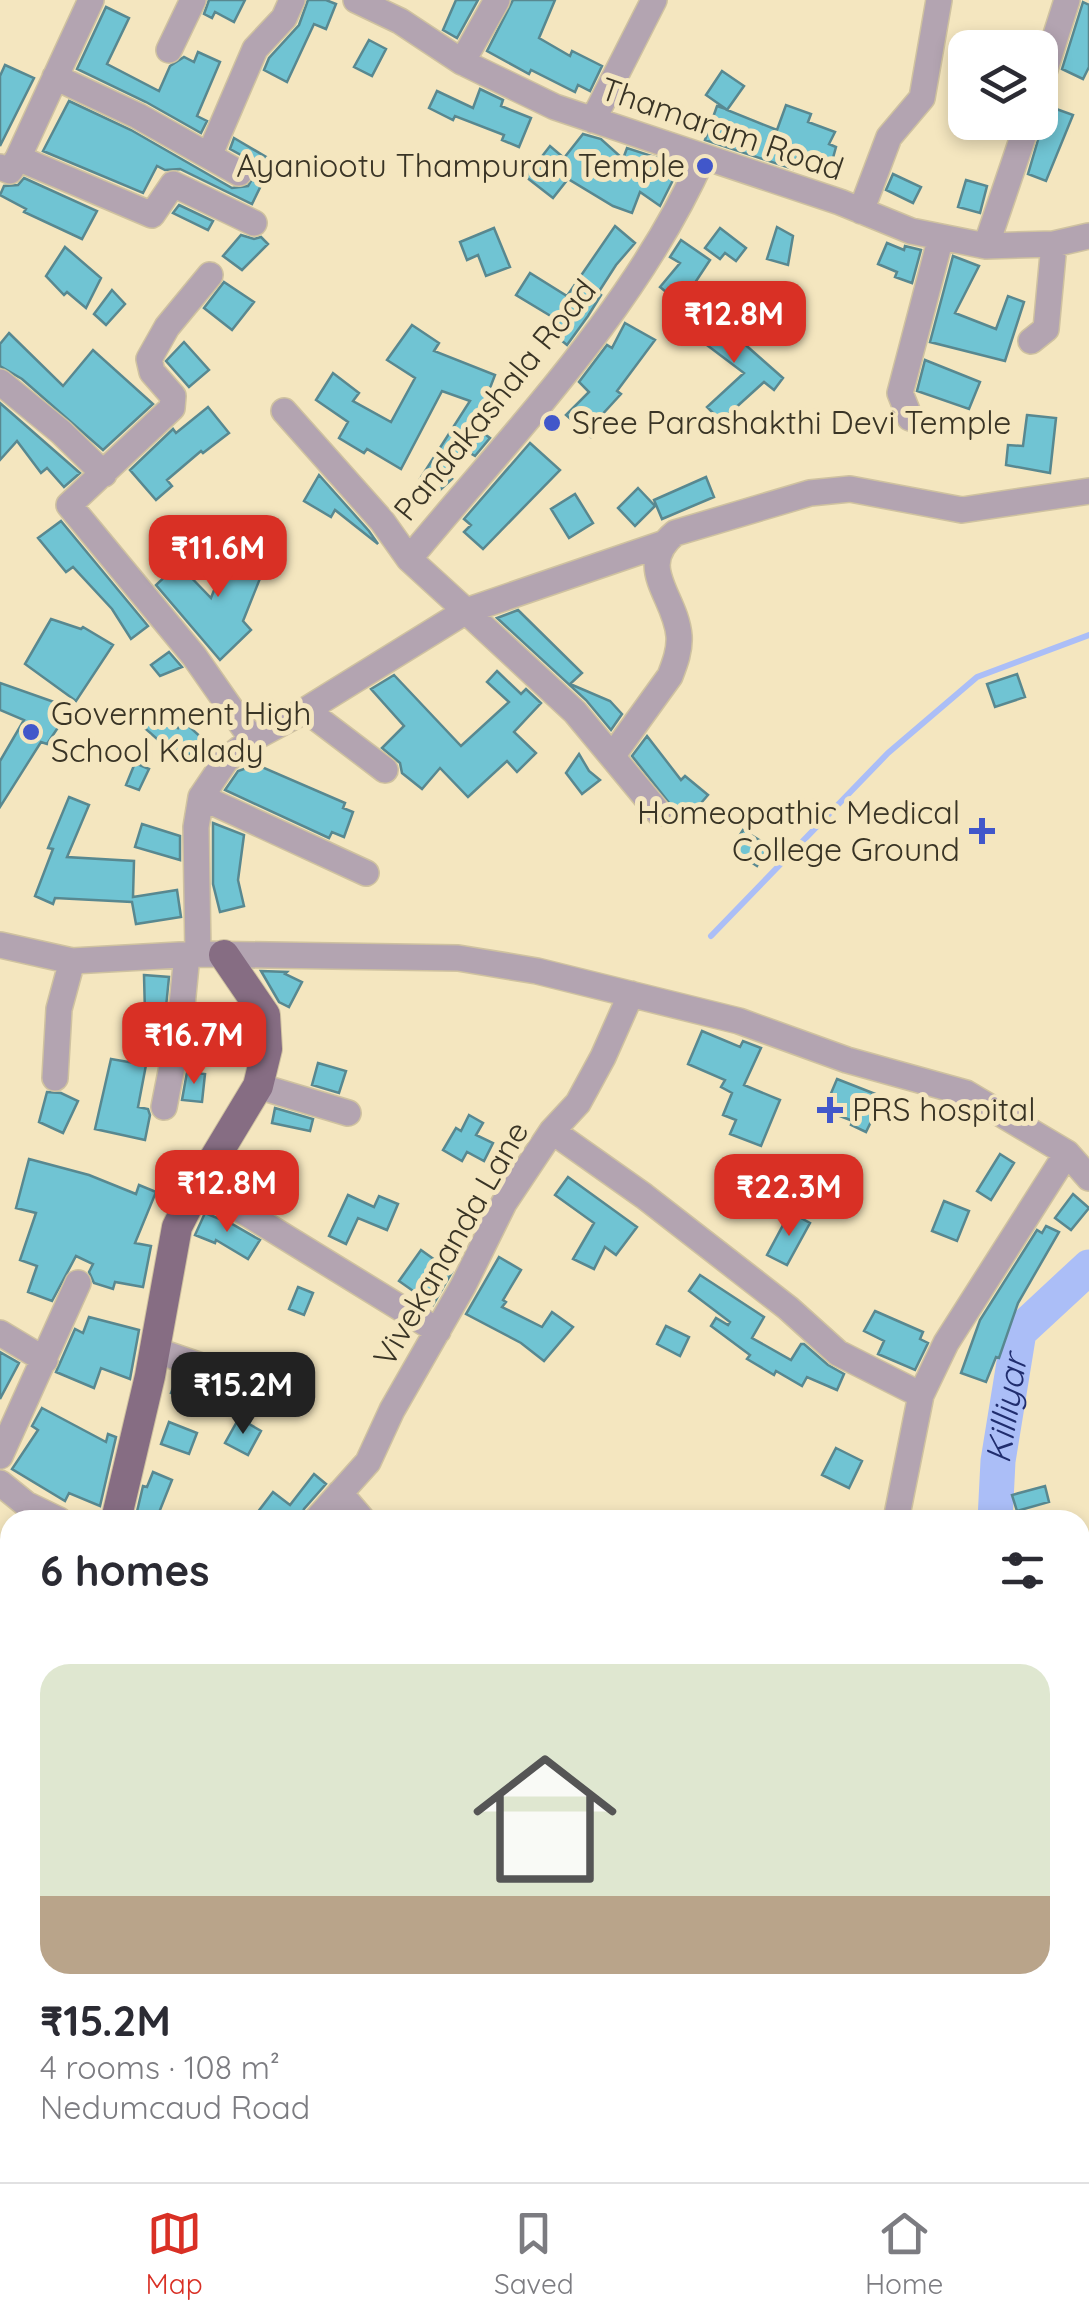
<!DOCTYPE html>
<html lang="en">
<head>
<meta charset="utf-8">
<style>
	body { margin:0; font-family:Quicksand,sans-serif; background:#f7f7f7; color:#2b2b33; height:100vh; display:flex; flex-direction:column; font-size:38px; white-space:nowrap }
	* { box-sizing:border-box; margin:0 }
	p { font-size:32px; color:#7c7c81 }
	.icon { flex:none; width:55px; height:55px; fill:none; stroke:currentColor; stroke-width:2; stroke-linecap:round; stroke-linejoin:round }
	.map { position:relative; flex:1; overflow:hidden }
	.side { position:absolute; left:0px; top:1510px; width:1090px; height:672px; display:flex; flex-direction:column; background:#fff; border-radius:30px 30px 0 0; box-shadow:0 5px 15px #0003 }
	.side>* { flex:none }
	.fabs { position:absolute; left:948px; top:30px; display:grid; gap:20px }
	.fabs a { display:grid; place-items:center; width:110px; height:110px; border-radius:20px; background:#fff; box-shadow:0 5px 15px #0003; font-size:50px }
	.price { position:absolute; translate:-50% -85px; padding:0 22px; border-radius:20px; background:#d93025; color:#fff; font-size:32px; line-height:65px; filter:drop-shadow(0 2px 5px #0008) }
	.price::after { content:''; position:absolute; left:50%; top:60px; width:30px; height:22px; margin-left:-15px; background:inherit; clip-path:polygon(0 0,100% 0,50% 100%) }
	.price.on { background:#222; color:#fff }
	ul { padding:0; list-style:none }
	li { display:grid; align-content:center; gap:20px; height:530px; padding:0 40px }
	li span { display:grid; place-items:center; height:310px; border-radius:30px; color:#555 }
	li>.icon { margin-inline-start:auto }
	span .icon { width:180px; height:180px; fill:#fffc; stroke-width:1 }
	li b { font-size:42px }
	h2 { display:flex; justify-content:space-between; align-items:center; height:120px; padding:0 40px; font-size:42px }
	.tabs { display:flex; justify-content:space-around; align-items:center; height:140px; border-top:2px solid #e1e1e2; background:#fff; font-size:28px; color:#7c7c81 }
	.tabs a { display:grid; justify-items:center; gap:5px }
	.tabs .on { color:#d93025 }
	.map>svg:first-child { display:block }
	.lines { fill:none; stroke-linecap:round; stroke-linejoin:round }
	.stream { stroke:#abbef7; stroke-width:6 }
	.river { stroke:#abbef7; stroke-width:35 }
	.building { fill:#70c4d3; stroke:#588890; stroke-width:2.5 }
	.minor-casing { stroke:#cfc2a0; stroke-width:28 }
	.major-casing { stroke:#cfc2a0; stroke-width:32 }
	.minor { stroke:#b3a4b1; stroke-width:25 }
	.major { stroke:#866d83; stroke-width:30 }
	.poi-dot { fill:#4157ca; stroke:#f4e6bf; stroke-width:4 }
	.labels { text-anchor:middle; stroke-width:10; stroke-linejoin:round; paint-order:stroke }
	.street-label { font-size:32px; fill:#393425; stroke:#f4e6bf }
	.poi-label { font-size:32px; fill:#393425; stroke:#f4e6bf; text-anchor:start }
	.water-label { font-size:35px; font-style:italic; fill:#202d6e; stroke:#f4e6bf }
</style>
</head>
<body>
<div class="map">
<svg width="1089" height="2182" viewBox="0 0 1089 2182">
	<rect width="100%" height="100%" fill="#f4e6bf"/>
	<g class="lines">
		<path class="stream" d="M711 936 888 753 977 677 1089 635"/>
		<g class="river">
			<path id="s1" d="M995 1520 998 1461 1019 1332 1089 1267"/>
			<path d="M1080 1728 1089 1740"/>
			<path d="M1080 2014 1089 2010"/>
			<path d="M912 2182 918 2172"/>
		</g>
	</g>
	<path class="building" d="M209 0H245L234 22 215 12 212 18 204 14Z
		M308 0H326L336 4 326 29 314 24 287 82 264 70 269 58 299 25Z
		M456 0H478L457 38 443 30Z
		M513 0H555L539 38 570 56 572 51 602 66 590 91 578 85 575 92 531 70 529 74 487 51Z
		M1083 2 1089 5V67L1083 79 1062 69Z
		M106 7 129 18 107 64 159 91 170 66 184 57 194 62 198 52 220 62 197 116 207 121 201 133 146 102 77 69Z
		M369 40 386 49 372 76 354 67Z
		M5 65 34 78 0 146V76Z
		M722 71 744 86 727 110 777 130 786 105 811 114 808 122 835 132 829 144 836 147 831 165 798 155 793 169 705 140 717 106 726 109 706 95Z
		M480 89 503 100 501 106 531 118 519 147 502 140 504 135 455 116 453 120 429 108 437 91 473 108Z
		M69 101 131 130 232 188 248 186 255 174 248 159 230 149 234 138 273 161 252 204 180 169 165 170 157 166 143 193 43 151Z
		M1048 106 1073 115 1046 181 1028 174Z
		M583 134 601 139 623 159 627 148 661 159 676 174 660 206 640 192 632 213 613 206 568 179 553 198 526 177 550 146 564 158Z
		M893 174 921 187 913 203 886 190Z
		M24 178 97 211 82 239 24 212 26 209 0 195 4 186 18 185Z
		M966 180 987 186 980 213 958 207Z
		M179 205 213 221 208 230 173 213Z
		M615 226 635 243 616 265 598 293 601 295 588 316 567 345 546 328 554 318 516 295 530 273 567 296Z
		M777 227 793 236 788 265 767 259Z
		M494 228 510 267 486 276 478 255 467 260 460 242Z
		M720 228 746 248 736 261 725 253 720 259 705 248Z
		M241 235 254 239 261 237 268 244 242 270 223 256Z
		M681 240 710 260 681 304 660 287 680 263 670 257Z
		M887 243 904 250 905 246 921 250 912 283 895 277 897 272 878 264Z
		M65 247 101 278 86 308 67 292 64 295 46 276Z
		M953 256 979 266 955 313 996 329 1008 296 1024 302 1005 361 930 342Z
		M224 282 254 302 232 330 204 308Z
		M112 290 125 304 106 325 94 314Z
		M695 312 726 338 732 333 783 378 774 390 764 382 721 421 707 407 744 373 683 327Z
		M625 323 655 340 617 391 621 394 600 417 605 422 591 437 566 415 589 392 579 382 607 345 612 348Z
		M412 325 439 343 434 351 495 375 475 427 490 438 475 456 463 449 446 475 452 479 438 492 420 479 470 401 442 391 401 469 367 449 364 453 339 438 348 422 316 400 333 373 359 393 353 401 391 422 415 378 387 360Z
		M9 333 63 386 93 350 153 404 103 450 22 379 0 366V344Z
		M184 342 209 370 189 387 166 361Z
		M925 360 980 382 969 409 917 391Z
		M0 403 80 473 64 487 47 468 41 473 17 441 0 460Z
		M208 407 229 433 203 453 201 451 167 480 172 486 156 500 130 470 173 429 176 433Z
		M1027 415 1056 418 1050 473 1006 465 1008 445 1023 446Z
		M530 443 560 470 483 549 464 532 471 525 464 519Z
		M319 475 369 531 378 544 335 510 331 517 304 501Z
		M706 477 714 497 662 519 654 500Z
		M638 488 655 506 635 526 618 508Z
		M575 494 593 523 569 538 551 509Z
		M61 521 148 626 131 639 112 609 73 567 66 572 38 538Z
		M247 541 271 551 243 621 251 630 220 660 156 585 178 564 211 598 222 570 234 575Z
		M518 610 582 673 570 684 610 701 622 714 611 730 586 700 497 618Z
		M51 619 81 629 83 627 113 645 76 701 25 664Z
		M169 652 182 667 160 676 151 665Z
		M497 671 521 694 526 689 541 703 514 732 536 753 517 772 507 761 468 797 440 768 422 789 402 773 400 763 382 748 404 726 371 689 394 675 461 746 509 702 487 682Z
		M1017 674 1025 697 995 707 987 684Z
		M0 683 71 708 47 744 41 742 0 807V761L24 720 0 710Z
		M154 706 178 728 183 721 203 739 183 762 139 723Z
		M647 736 681 780 685 776 708 795 688 818 674 809 632 756Z
		M579 754 589 771 600 780 582 794 566 773Z
		M250 762 345 803 343 808 353 812 344 837 332 832 329 838 225 790 238 771 247 768Z
		M135 763 149 769 139 790 126 785Z
		M69 797 89 805 67 857 134 861 133 897 177 890 181 917 136 924 132 902 55 898 53 904 35 896 53 849 48 848Z
		M213 823 244 835 238 880 244 906 220 912 213 884Z
		M142 824 180 836V860L135 847Z
		M743 830 769 846 757 866 731 849Z
		M261 971 287 972 285 974 302 982 289 1007 279 1002Z
		M144 975 169 977 165 1017 145 1014Z
		M702 1031 740 1047 743 1041 761 1048 744 1085 780 1100 761 1146 730 1134 736 1120 723 1115 732 1093 721 1087 725 1080 688 1064Z
		M111 1059 146 1065 138 1107 148 1109 150 1115 145 1140 95 1129Z
		M318 1063 346 1071 339 1093 312 1085Z
		M187 1072 205 1074 202 1102 182 1100Z
		M837 1079 883 1097 866 1132 851 1125 853 1121 824 1110Z
		M47 1092 61 1093 78 1101 63 1133 39 1122Z
		M275 1108 313 1119 310 1131 272 1123Z
		M469 1115 483 1123 476 1135 493 1143 484 1161 467 1152 462 1161 443 1150 456 1128 461 1131Z
		M1000 1154 1014 1163 991 1200 977 1191Z
		M29 1159 89 1175 136 1194 139 1185 156 1192 135 1243 151 1246 143 1287 115 1282 113 1289 94 1283 89 1272 93 1264 76 1256 52 1301 28 1292 37 1266 20 1260 36 1213 16 1208Z
		M568 1177 637 1227 616 1255 605 1247 594 1269 573 1259 594 1223 555 1195Z
		M1073 1194 1089 1208 1071 1230 1055 1218Z
		M348 1195 374 1207 379 1196 398 1204 387 1230 358 1218 346 1244 329 1236Z
		M944 1201 969 1211 957 1241 932 1231Z
		M790 1212 810 1223 787 1265 767 1255Z
		M205 1213 232 1224 260 1240 248 1259 216 1240 215 1243 195 1235Z
		M1046 1226 1059 1232 1018 1303 999 1358 996 1357 986 1382 961 1373 980 1320 1037 1230 1042 1233Z
		M421 1250 452 1272 433 1305 399 1281Z
		M499 1257 521 1270 503 1300 506 1302 502 1307 542 1327 552 1312 573 1327 544 1361 521 1343 466 1314Z
		M700 1275 764 1317 752 1338 791 1360 801 1344H804L828 1365 844 1374 837 1390 807 1377 802 1386 776 1371 774 1375 747 1359 750 1355 711 1326 716 1318 728 1325 730 1322 689 1291Z
		M298 1287 313 1293 304 1315 289 1309Z
		M875 1311 923 1332 920 1339 928 1343 915 1370 878 1354 884 1341 864 1331Z
		M89 1317 139 1330 130 1379 101 1368 94 1388 56 1372 75 1329 83 1333Z
		M666 1326 689 1337 680 1356 657 1344Z
		M0 1352 19 1363 0 1399Z
		M261 1360 294 1376 288 1390 304 1398 296 1414 262 1397 250 1422 171 1393 178 1375 237 1393 247 1388Z
		M42 1408 106 1442 108 1434 116 1437 100 1506 69 1493 65 1501 12 1469 38 1430 32 1426Z
		M239 1418 261 1431 248 1455 225 1443Z
		M169 1422 197 1433 189 1454 161 1444Z
		M836 1448 862 1461 849 1488 822 1475Z
		M153 1472 172 1480 156 1520H135L143 1486 147 1487Z
		M314 1474 326 1484 304 1509 300 1520H267L257 1513 273 1492 290 1505Z
		M1045 1486 1049 1502 1017 1511 1012 1495Z"/>
	<g class="lines">
		<defs>
			<path id="minor" d="M356 0 400 21 462 62 555 107 840 202 911 231 986 246 1054 244 1089 236
				M169 50 193 0
				M462 62 497 0
				M55 77 138 116 239 173
				M1040 85 1067 0
				M593 120 654 0
				M209 156 255 49 284 18 292 0
				M18 158 152 215 173 184 254 223
				M0 167 10 171 18 158 91 0
				M861 211 889 137 922 98 939 0
				M986 246 1028 122
				M210 275 167 327 149 359 152 372 173 396 172 408 69 505 194 656 252 739
				M1031 341 1046 329 1054 244
				M0 382 61 432 104 474
				M284 411 382 521 409 559
				M910 418 900 393 941 237
				M306 710 385 770
				M613 755 670 676C675 663 680 650 679 636 676 596 634 567 675 533L810 493 850 489 962 510 1089 491
				M201 797 366 873
				M659 813 575 712 466 611 662 544
				M0 945 72 961 198 954 458 958 537 971 739 1021 847 1060 966 1093 1067 1153 1089 1178
				M198 954 196 827 201 797 226 760 252 739 306 710 466 611 409 559C513 433 635 309 702 159
				M55 1078 59 1009 72 961
				M258 1086 348 1113
				M164 1107 180 1026 187 955
				M552 1131 644 1196 788 1308 838 1353 921 1395
				M199 1184 438 1331
				M0 1333 45 1360
				M155 1350 233 1377
				M0 1456 78 1283
				M0 1483 26 1504 59 1520
				M340 1493 363 1520
				M316 1520 368 1462 392 1410 463 1286 504 1203 552 1131 578 1103 603 1057 631 994
				M896 1520 921 1395 946 1343 1067 1153
				M0 1817 10 1816
				M0 1955 10 1948
				M0 2058 10 2071
				M834 2182 840 2172"/>
			<path id="major" d="M116 1520 150 1376 177 1227 199 1184 258 1086 267 1049 265 1015 224 955
				M242 2182 244 2172"/>
		</defs>
		<use href="#minor" class="minor-casing"/>
		<use href="#major" class="major-casing"/>
		<use href="#minor" class="minor"/>
		<use href="#major" class="major"/>
	</g>
	<g class="poi-dot">
		<circle cx="705" cy="166" r="10"/>
		<circle cx="552" cy="423" r="10"/>
		<circle cx="31" cy="732" r="10"/>
		<path d="M977 816h10v10h10v10h-10v10h-10v-10h-10v-10h10z"/>
		<path d="M825 1095h10v10h10v10h-10v10h-10v-10h-10v-10h10z"/>
	</g>
	<g class="labels">
		<g class="street-label">
			<text transform="translate(722 129) rotate(19)" y="11">Thamaram Road</text>
			<text transform="translate(495 400) rotate(-51)" y="11">Pandakashala Road</text>
			<text transform="translate(451 1244) rotate(-60)" y="11">Vivekananda Lane</text>
		</g>
		<g class="poi-label">
			<text x="685" y="177" text-anchor="end">Ayaniootu Thampuran Temple</text>
			<text x="572" y="434">Sree Parashakthi Devi Temple</text>
			<text x="51" y="725">Government High<tspan x="51" dy="37">School Kalady</tspan></text>
			<text x="960" y="824" text-anchor="end">Homeopathic Medical<tspan x="960" dy="37">College Ground</tspan></text>
			<text x="852" y="1121">PRS hospital</text>
		</g>
		<g class="water-label">
			<text dy="12" stroke="none"><textPath href="#s1" startOffset="112">Killiyar</textPath></text>
		</g>
	</g>
</svg>
<div class="fabs">
<a><svg class="icon" aria-label="layers" viewBox="0 0 24 24"><path d="M12 4l9 5-9 5-9-5zM3 14l9 5 9-5"/></svg></a>
</div>
<b class="price" style="left:734px;top:366px">₹12.8M</b>
<b class="price" style="left:218px;top:600px">₹11.6M</b>
<b class="price" style="left:194px;top:1087px">₹16.7M</b>
<b class="price" style="left:227px;top:1235px">₹12.8M</b>
<b class="price" style="left:789px;top:1239px">₹22.3M</b>
<b class="price on" style="left:243px;top:1437px">₹15.2M</b>
<section class="side">
<h2>6 homes<svg class="icon" aria-label="filters" viewBox="0 0 24 24"><path d="M4 7h16M4 17h16"/><circle cx="9" cy="7" r="2"/><circle cx="15" cy="17" r="2"/></svg></h2>
<ul>
<li><span style="background:linear-gradient(#dfe7d0 75%,#b9a48a 0)"><svg class="icon" aria-label="home" viewBox="0 0 24 24"><path d="M3 11l9-7 9 7M6 9v11h12V9"/></svg></span><div><b>₹15.2M</b><p>4 rooms · 108 m²</p><p>Nedumcaud Road</p></div></li>
</ul>
</section>
</div>
<nav class="tabs">
<a class="on"><svg class="icon" aria-label="map" viewBox="0 0 24 24"><path d="M3 6l6-2 6 2 6-2v14l-6 2-6-2-6 2zM9 4v14M15 6v14"/></svg>Map</a>
<a><svg class="icon" aria-label="saved" viewBox="0 0 24 24"><path d="M7 4h10v16l-5-4-5 4z"/></svg>Saved</a>
<a><svg class="icon" aria-label="home" viewBox="0 0 24 24"><path d="M3 11l9-7 9 7M6 9v11h12V9"/></svg>Home</a>
</nav>
</body>
</html>
